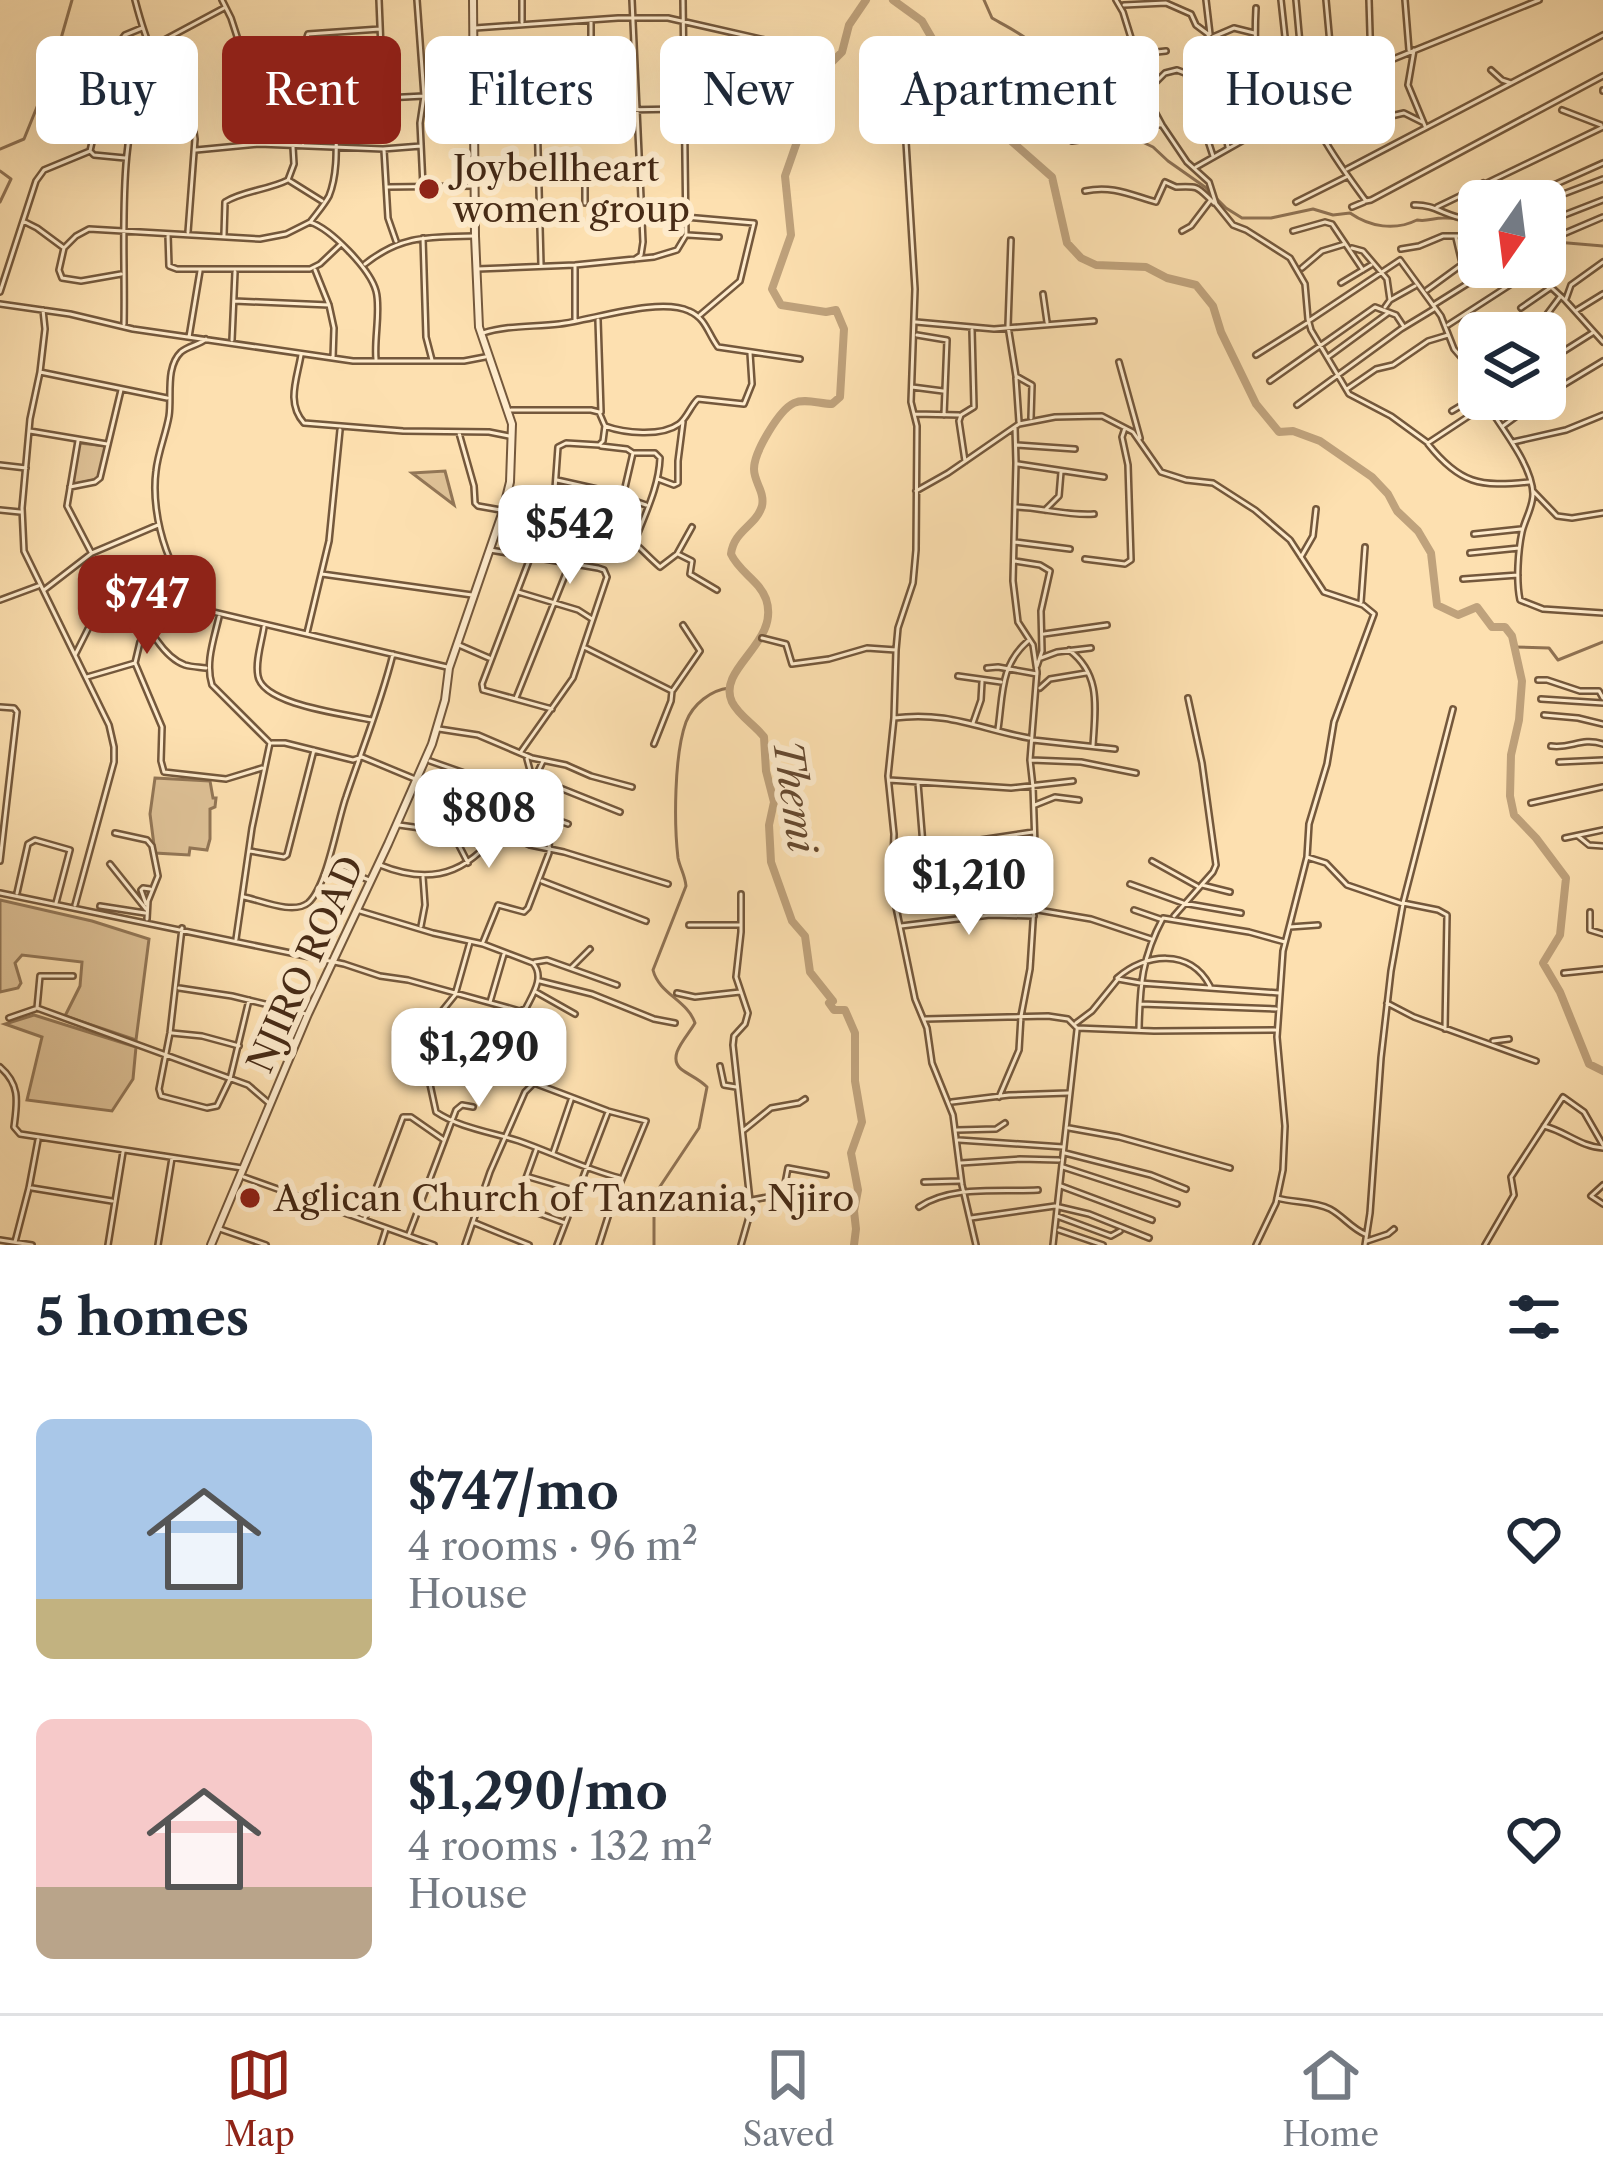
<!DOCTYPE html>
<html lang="en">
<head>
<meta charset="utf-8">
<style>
	body { margin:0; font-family:"Libre Caslon Text",serif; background:#f2f2f3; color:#1f2937; height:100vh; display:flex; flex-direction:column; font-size:45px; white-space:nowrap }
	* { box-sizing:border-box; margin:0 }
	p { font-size:39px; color:#747a83 }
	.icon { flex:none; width:66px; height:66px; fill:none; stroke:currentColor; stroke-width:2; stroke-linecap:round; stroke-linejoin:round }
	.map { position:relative; height:1245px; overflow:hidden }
	.side { display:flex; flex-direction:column; background:#fff; flex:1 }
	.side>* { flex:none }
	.banner { position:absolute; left:36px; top:36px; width:1533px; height:108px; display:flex; gap:24px }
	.needle { width:78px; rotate:194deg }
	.tools { position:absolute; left:1458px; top:180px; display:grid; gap:24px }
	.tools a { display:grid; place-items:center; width:108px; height:108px; border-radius:18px; background:#fff; box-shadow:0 12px 48px #0002; font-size:60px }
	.price { position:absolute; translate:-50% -102px; padding:0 27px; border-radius:24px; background:#fff; color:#222; font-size:39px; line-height:78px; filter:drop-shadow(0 3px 6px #0008) }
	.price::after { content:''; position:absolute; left:50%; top:72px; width:36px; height:27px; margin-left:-18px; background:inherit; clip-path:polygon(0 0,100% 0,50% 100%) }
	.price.current { background:#8f2418; color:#fff }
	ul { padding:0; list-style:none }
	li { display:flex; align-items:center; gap:36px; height:300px; padding:0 36px }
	li span { display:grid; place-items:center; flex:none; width:336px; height:240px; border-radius:18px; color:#555 }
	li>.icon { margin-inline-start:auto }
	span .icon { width:144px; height:144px; fill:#fffc; stroke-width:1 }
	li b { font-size:51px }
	h2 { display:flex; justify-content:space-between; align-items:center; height:144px; padding:0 36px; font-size:51px }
	.chip { padding:0 42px; border-radius:18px; background:#fff; box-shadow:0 12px 48px #0002; font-size:42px; line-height:108px }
	.chip.current { background:#8f2418; color:#fff }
	.tabs { display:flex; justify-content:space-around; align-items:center; height:168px; border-top:3px solid #e0e1e3; background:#fff; font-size:33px; color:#747a83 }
	.tabs a { display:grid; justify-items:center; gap:6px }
	.tabs .current { color:#8f2418 }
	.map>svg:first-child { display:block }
	.green { fill:#dec196; stroke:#927656; stroke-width:3 }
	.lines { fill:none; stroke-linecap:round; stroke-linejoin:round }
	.stream { stroke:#8f7253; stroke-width:3 }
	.river { stroke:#bfa27c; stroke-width:8 }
	.minor-casing { stroke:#74583c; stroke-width:8 }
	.tertiary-casing { stroke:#74583c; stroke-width:10 }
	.minor { stroke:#feebcc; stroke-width:3 }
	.tertiary { stroke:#feebcc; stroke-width:6 }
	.poi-dot { fill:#8f2418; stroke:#feebcc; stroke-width:4.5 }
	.labels { text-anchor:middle; stroke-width:12; stroke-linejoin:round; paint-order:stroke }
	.poi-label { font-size:36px; fill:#472b16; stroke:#feebcc; text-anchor:start }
	.street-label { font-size:36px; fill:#472b16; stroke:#feebcc }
	.water-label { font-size:39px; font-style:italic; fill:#654930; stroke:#feebcc }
</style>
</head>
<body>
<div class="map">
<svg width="1603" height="1245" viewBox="0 0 1603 1245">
	<rect width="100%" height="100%" fill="#fde0b0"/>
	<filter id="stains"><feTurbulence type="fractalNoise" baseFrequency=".00167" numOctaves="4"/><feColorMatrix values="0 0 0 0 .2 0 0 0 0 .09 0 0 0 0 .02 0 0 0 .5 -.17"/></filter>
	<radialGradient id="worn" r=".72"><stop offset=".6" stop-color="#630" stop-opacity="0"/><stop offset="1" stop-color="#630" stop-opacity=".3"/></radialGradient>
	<path class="green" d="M79 443 107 446 98 479 71 485Z
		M445 471 454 505 412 473Z
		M155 778 210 781 213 798H216L215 807 210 809V839L207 850 190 848 189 855 155 853 150 814Z
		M0 900 92 921 149 939 136 1040 65 1016 80 986 82 962 22 955 15 963 21 983 18 988 0 992Z
		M34 1015 136 1047 133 1079 112 1111 27 1100 42 1037 5 1024Z"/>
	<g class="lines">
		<path class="stream" d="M984 0 992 18C1012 30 1035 39 1046 61 1060 63 1068 72 1081 78 1098 86 1083 78 1100 85 1126 95 1130 118 1138 140L1153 147 1168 161 1205 187 1226 208 1242 218H1271L1313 209 1333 215 1350 213C1370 227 1395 231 1417 220 1427 222 1433 218 1443 218 1456 217 1466 222 1479 220
			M0 149 24 139 52 70 72 0
			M0 171 11 179 0 202
			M1545 238 1556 242 1603 246
			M1514 647 1549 648 1558 660 1603 642
			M654 1245V1205L659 1188 699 1128 707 1087C698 1078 690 1076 681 1069 666 1056 688 1036 695 1023 687 1000 659 994 653 970L686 886C685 875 680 868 678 858 674 824 674 755 686 722 693 704 711 690 729 688"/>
		<path class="river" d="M893 0 922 21 937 47 968 74 986 98 1001 132 1052 177 1067 243 1081 258 1096 265 1146 267 1167 278 1196 285 1213 306 1221 332 1256 404 1279 432 1293 431 1320 441 1372 477 1388 494 1397 511 1418 531 1431 553 1437 605 1458 615 1477 607 1492 627H1505L1512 636 1522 681 1519 720 1511 755 1510 796 1514 815 1536 838 1566 878 1560 935 1543 963 1560 992 1589 1064 1603 1071
			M854 1245 856 1229 854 1211 858 1190 851 1153 862 1122 855 1081V1033L845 1010H834L829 1003 833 1001 810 972 805 936 792 921 771 862 769 825 774 802 766 771 764 737C755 725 739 716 732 702 716 668 781 643 766 599 759 580 739 572 731 554 734 530 756 526 762 506 765 492 754 482 754 469 754 452 779 410 794 403 805 398 820 404 832 404L840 397 844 329 836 310 826 312 781 305 772 289 791 235 785 176 799 136 825 111 826 68 842 52 849 25 866 0"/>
		<defs>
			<path id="minor" d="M135 0C140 19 145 37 153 54 167 83 192 106 195 139L188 232
				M222 0 231 18 245 61 257 85 264 91 307 102 424 96 471 99
				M379 0 383 98
				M417 0 424 96 420 123 423 186
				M632 0 643 242 641 255 635 259
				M1116 0 1123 12 1136 54 1143 90 1162 125 1187 162 1209 182 1216 204 1233 225 1246 230 1290 258 1305 284 1308 319 1311 330 1349 394 1391 416 1428 443 1487 404
				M1206 0 1210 34
				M1281 0 1293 110
				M1296 0C1300 40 1302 94 1319 130 1331 154 1350 179 1366 201L1371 200 1603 76
				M1326 0 1334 88
				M1369 0 1371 66
				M1405 0 1409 50
				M1124 5 1166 3 1191 14 1196 25 1208 34 1228 147
				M1256 8C1254 46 1256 86 1267 122
				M522 22V0
				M475 28 618 18H668L800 48
				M1213 37 1234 28 1254 33
				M153 46 224 8
				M1414 50 1408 85 1425 126
				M1138 54 1166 51
				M1491 70 1502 80 1511 83
				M1271 71 1270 43 1284 41
				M474 72 591 66V20
				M1186 74 1213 156
				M905 87 901 127 906 142 915 289 911 402 917 426 916 550 913 583 898 628 896 650 894 718 888 776 894 834 892 888 915 999 927 1028 932 1063 953 1115 962 1185 976 1245
				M1603 90V91
				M1146 92 1165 73 1177 70 1185 73 1191 71 1209 45
				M303 97V49L308 34 380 29
				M1562 110 1601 125
				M537 114 541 265
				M1391 116 1404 113 1422 122
				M476 118 560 111 682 109
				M1072 141 1113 135 1129 126 1143 123 1160 125
				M303 143 304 104
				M196 150 259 144 383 149 421 146
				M384 150 388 218 396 241
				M90 151 94 155 125 158
				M1196 167 1371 68 1539 0
				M540 169 638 165
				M1347 169 1603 35
				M585 170V203
				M290 181 322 201
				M1483 183 1493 201
				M387 187 474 186
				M1085 191C1112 185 1131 195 1156 202L1165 182 1176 187C1200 186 1196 186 1214 203
				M1518 201 1603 163
				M1545 201 1603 179
				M1296 202 1348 176
				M1414 205C1435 204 1446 217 1467 219
				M1352 207 1364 202
				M1437 207 1603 127
				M685 217 754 223 740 281 700 315
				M1554 219 1603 200
				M23 221 37 228 64 248 59 270 62 278 81 281 121 274
				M311 221C317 213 324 205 329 196 340 169 335 133 336 105
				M1182 231 1191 226 1210 201
				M1293 231 1325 222 1332 224 1363 270
				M168 235 169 266 177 269H310L320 264 340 245
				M224 235 225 202C242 191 268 190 288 180L294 164 293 147
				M688 235 719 237
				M423 238 426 337 432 360
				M1456 238 1462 263
				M1011 240 1008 326 1016 376 1032 385 1031 418
				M1545 246 1556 237 1603 217
				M64 248 76 236 89 229 260 239 286 234 310 222C331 229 370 269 376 291 381 309 374 339 376 359
				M1352 248 1363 251 1387 279 1390 300
				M1401 249 1419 246 1443 236H1479
				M365 264C401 235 429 237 474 236
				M575 265V320
				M1529 267 1565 300 1603 342
				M1302 268 1322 251 1345 244
				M477 269 575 265 654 257 677 250 686 235 683 0
				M315 270 329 305 334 328 333 358
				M1341 283 1371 265
				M1427 290 1479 252
				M0 292 36 181 44 170 90 151 102 98 119 43 125 35 142 28
				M1043 294 1047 322
				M1566 299 1571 285 1603 262
				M234 301 329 305
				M0 304 70 314 133 329 353 361H464L485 357
				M1435 304 1494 267
				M1385 307 1390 300 1415 286
				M1521 308 1550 288
				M43 310 45 329 40 372 167 398
				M1577 310 1603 294
				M598 320 601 412
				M1310 320 1400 260 1441 316 1454 349 1467 364 1479 389
				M916 322 994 329 1094 321
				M124 324C126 237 114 134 153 54
				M1448 325 1516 281 1528 269
				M483 333C508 325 533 327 559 324 593 320 659 297 689 311 706 318 708 334 718 347L800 359
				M1533 333 1560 297
				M917 335 947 340 944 415
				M189 337 200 271
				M206 339C199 345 188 346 181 352 165 367 172 397 169 416 166 434 158 452 156 471 150 516 170 589 213 612L447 667
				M232 340 235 272
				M301 355C297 379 286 403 304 423L403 431 489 432 509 436
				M1256 355 1307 323
				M1328 357 1388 313
				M1119 362 1140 438
				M1545 363 1594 332
				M40 372 30 419 22 508 24 551 109 725 114 747V762L75 905
				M1016 378 1019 422
				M1270 381 1375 307 1396 315 1404 327
				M912 387 943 391
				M1347 389 1376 369 1393 365 1428 341 1448 335
				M1545 396 1603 361
				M1484 399C1499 426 1532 463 1533 494 1533 507 1525 519 1522 532 1518 551 1516 581 1520 600L1543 609 1603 613
				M1297 405 1401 329 1434 309
				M511 410H591L599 412 605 426C624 433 661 437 679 424 687 418 691 405 698 399L744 404 752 384 750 353
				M1452 411 1479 395
				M915 414 959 415
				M1503 426 1540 399
				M30 431 107 444
				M459 433 474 486 475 503 478 506 602 528C637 539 635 545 660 567L677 554 692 527
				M78 441 67 506 91 552
				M1513 442 1566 430 1603 415
				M1428 444C1460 484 1480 487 1529 482
				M1017 445 1075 449
				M601 446 627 449 633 453 623 496
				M633 453H655L660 458C659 486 646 512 636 538
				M965 461 959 421 961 415 974 407 972 330
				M1018 464 1104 477
				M0 465 26 468
				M658 479 674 485 678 483V461L683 422
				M557 480 606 491 646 505
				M70 487 95 482 100 478 121 390
				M916 491 948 473 1019 424 1055 417 1102 416 1133 432 1161 472 1186 480 1213 483 1255 510 1290 540 1324 592 1363 605 1374 614 1334 722 1327 764 1309 824 1307 857 1283 951 1277 1037 1285 1126 1283 1170 1276 1203 1256 1245
				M1533 491 1557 516 1572 518 1603 513
				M1017 507C1043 508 1069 516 1094 514
				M0 510 20 512
				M1045 510 1059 496 1061 472
				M553 517 558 447 566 443 599 445 603 441 605 426
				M1474 534 1521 529
				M1015 542 1070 549
				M490 550 598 568 604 570 607 577 573 678 520 753
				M1470 553 1519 548
				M678 554 692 561 690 574 717 590
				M1301 557 1313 536 1316 509
				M530 558 482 684 483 690 552 709
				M1085 559 1125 564 1131 560 1128 465 1122 437 1125 428
				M1015 561 1040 565 1050 571 1041 611 1042 651 1037 666
				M576 564 582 526
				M322 574 472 595
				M1463 579 1518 575
				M44 590 92 553 158 525
				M129 591C141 613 159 656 185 665 192 667 199 667 206 668
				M518 592 578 610 592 619
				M0 600 38 586
				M1361 602 1365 547
				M219 617C214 639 205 663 212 685L270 743 252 828 236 939
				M264 627C262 641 255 661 258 676 263 705 346 714 372 720
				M307 633 329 541 340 430
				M1044 634 1107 625
				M762 638 786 644 792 664 829 659 867 648 896 650
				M459 645 489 658
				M586 648 672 691 671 701 654 744
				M1069 650C1102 675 1095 709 1093 746
				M75 655 90 625 109 597 176 572
				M1041 658 1057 652 1091 648
				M135 663 162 727 161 761 164 772 226 779 262 768
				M987 668 998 667 1037 674
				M958 676 1001 682
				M87 677 135 663 140 642 151 634
				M1538 680H1547L1580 691H1599L1603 698
				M1040 688 1050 679 1086 673
				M673 690 700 651 683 625
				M516 698 570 563
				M1541 699 1603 703
				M0 707 14 708 17 712 0 861
				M1544 715 1578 718 1603 724
				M894 718C949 711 979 729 1029 738
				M973 723 981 700 982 682
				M439 729 478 735 532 758 566 765 591 776 632 787
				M998 729C1003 695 1000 665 1028 641
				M1033 740 1115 749
				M272 743H285L353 760 362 757 415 779
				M1551 746C1571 749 1581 737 1603 744
				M527 759 531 774 535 778 620 812
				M1031 760 1081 762 1136 773
				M430 761 490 782 515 797 527 809 568 824
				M1559 762 1603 760
				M889 780 1011 788 1073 781
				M918 783 923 845
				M1531 803 1603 787
				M1035 805 1055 797 1079 800
				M399 825 435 830 450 828 468 863
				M452 827 488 784
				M432 830 449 802 460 775
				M501 832 530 845 564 852 668 884
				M115 833 147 840 152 846 158 876 148 901 147 919
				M1578 836 1589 845 1603 846
				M1565 838 1603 830
				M250 851 284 857 287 855 314 750
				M894 853 1033 832
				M1307 857 1326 863 1347 885 1403 904 1391 971 1381 1058 1370 1213 1365 1245
				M1152 861 1197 886
				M110 864 146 909
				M328 864 369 880
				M380 865C439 889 474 868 509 818 522 799 534 782 543 761
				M542 881 646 921
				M1130 884 1183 903 1241 913
				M1202 885 1230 892
				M0 893 344 964 380 976 408 980 520 1011 526 1008C533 994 545 977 533 963L483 944 433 933 360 911
				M17 893 28 844 35 840 70 850 56 903
				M741 894V932L736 977 748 1013 745 1024 734 1036 733 1045 751 1210 741 1245
				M244 897C260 900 293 915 308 903 327 887 337 822 346 797 362 749 381 703 393 654
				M146 904 141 890 143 888 150 889
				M100 906 145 913
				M1038 910 1091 919 1151 939
				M1134 910 1160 919
				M1590 912V930L1603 934
				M1174 916 1213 872 1216 865 1202 763 1188 698
				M689 925H740
				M421 926 425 905 423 877
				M901 926 990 915 1034 916
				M1290 927 1318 925
				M182 928 170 1033 159 1089 161 1096 207 1108 217 1106 230 1079 249 1000
				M470 942 455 995 438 1016 423 1052 436 1112C460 1128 491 1132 519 1141 553 1153 585 1169 620 1178
				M483 942 498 905 524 912 528 908 549 853 550 818
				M535 962 547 960 617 985
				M572 967 590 949
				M1564 973 1603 969
				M73 976H40L37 1008 248 1085 270 1104
				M1117 978C1145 953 1190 948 1210 986
				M540 981 592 994 654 1019 675 1023
				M179 988 232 996 306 1014
				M536 992 575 1014
				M677 993 695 997 740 992
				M490 1002 504 954
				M1387 1003 1414 1017 1536 1061
				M1141 1004 1276 1009
				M9 1018 35 1009
				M925 1019 1048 1016 1068 1019 1077 1028 1154 1031 1275 1030
				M1076 1023 1092 1011 1118 979 1140 983 1279 993
				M1139 1029C1140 985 1142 957 1163 918L1249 932 1285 942
				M1445 1029 1447 915 1438 910 1403 903 1453 709
				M172 1033 202 1036 239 1046
				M1493 1041 1509 1039
				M720 1066 724 1085 736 1087
				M0 1067C21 1085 17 1103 14 1127L20 1134 242 1168
				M999 1097 1019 1050 1021 1016 1030 969 1036 875 1033 787 1030 760 1037 672 1033 645 1018 622 1013 581 1016 463 1015 427
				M952 1102 1009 1095 1068 1093
				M1544 1126C1565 1131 1581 1147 1603 1148
				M1069 1128 1119 1137 1230 1168
				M744 1130 771 1108 799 1103 805 1099
				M957 1130 996 1129 1005 1123
				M959 1140 1063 1147
				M553 1153 571 1100
				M1065 1153 1151 1175 1186 1189
				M961 1163 1020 1159 1059 1160
				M1063 1167 1177 1204
				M244 1177 434 1245
				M529 1177 577 1191
				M924 1182 960 1181
				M1603 1185 1591 1196 1603 1204
				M1061 1186 1152 1220
				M32 1188 112 1201
				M484 1193 565 1223
				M786 1193H799L811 1205
				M735 1194 748 1197
				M1277 1198C1295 1203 1314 1201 1330 1209 1343 1216 1351 1228 1365 1234
				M752 1200 783 1194 788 1168 826 1175
				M517 1203 536 1150
				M919 1207C950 1185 1001 1192 1038 1190
				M1057 1216 1111 1236 1120 1231
				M365 1218 403 1117H411L444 1140
				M971 1218 1055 1206 1089 1214 1149 1238
				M475 1223 529 1245
				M220 1229 266 1245
				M1059 1230 1103 1245
				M409 1234 456 1110 462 1105 473 1107
				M0 1240 32 1245
				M1367 1241 1388 1234 1394 1229
				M15 1242 29 1188 38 1140
				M108 1245 123 1152
				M158 1245 172 1158
				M381 1245 386 1229
				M465 1245 490 1172 525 1092 534 1083 608 1111 646 1121 613 1201 599 1245
				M557 1245 608 1112
				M1053 1245 1077 1030
				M1485 1245 1514 1195 1511 1177 1563 1097 1584 1112 1603 1145"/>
			<path id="tertiary" d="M211 1245 308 1014 388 844 432 744 445 700 449 668 502 514 510 482 512 424 479 327 475 236 473 0"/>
		</defs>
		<use href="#minor" class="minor-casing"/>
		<use href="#tertiary" class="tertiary-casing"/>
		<use href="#minor" class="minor"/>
		<use href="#tertiary" class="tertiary"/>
	</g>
	<g class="poi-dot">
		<circle cx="429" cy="189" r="12"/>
		<circle cx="250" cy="1198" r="12"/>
	</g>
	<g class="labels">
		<g class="poi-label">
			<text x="453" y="181">Joybellheart<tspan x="453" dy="41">women group</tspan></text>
			<text x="274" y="1211">Aglican Church of Tanzania, Njiro</text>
		</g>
		<g class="street-label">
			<text transform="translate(305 964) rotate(-66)" y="13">NJIRO ROAD</text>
		</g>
		<g class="water-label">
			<text transform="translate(795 796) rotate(82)" y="14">Themi</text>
		</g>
	</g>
	<rect width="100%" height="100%" filter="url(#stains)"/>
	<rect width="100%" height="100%" fill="url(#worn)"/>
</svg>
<div class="tools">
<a><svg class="needle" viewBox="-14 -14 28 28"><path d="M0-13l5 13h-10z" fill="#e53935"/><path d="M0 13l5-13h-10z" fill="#747a83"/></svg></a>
<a><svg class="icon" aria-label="layers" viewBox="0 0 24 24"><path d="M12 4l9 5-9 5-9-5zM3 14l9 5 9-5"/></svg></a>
</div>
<b class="price" style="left:570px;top:587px">$542</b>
<b class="price current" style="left:147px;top:657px">$747</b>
<b class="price" style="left:489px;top:871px">$808</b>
<b class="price" style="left:969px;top:938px">$1,210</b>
<b class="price" style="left:479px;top:1110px">$1,290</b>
<div class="banner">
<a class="chip">Buy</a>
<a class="chip current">Rent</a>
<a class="chip">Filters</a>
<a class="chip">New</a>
<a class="chip">Apartment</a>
<a class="chip">House</a>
</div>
</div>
<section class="side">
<h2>5 homes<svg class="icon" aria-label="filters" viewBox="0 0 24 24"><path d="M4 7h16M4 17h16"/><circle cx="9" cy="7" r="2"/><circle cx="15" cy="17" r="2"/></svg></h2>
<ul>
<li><span style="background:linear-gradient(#a9c7e8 75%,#c2b280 0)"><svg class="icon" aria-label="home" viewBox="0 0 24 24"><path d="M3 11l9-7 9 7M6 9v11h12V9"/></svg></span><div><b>$747/mo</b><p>4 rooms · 96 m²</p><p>House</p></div><svg class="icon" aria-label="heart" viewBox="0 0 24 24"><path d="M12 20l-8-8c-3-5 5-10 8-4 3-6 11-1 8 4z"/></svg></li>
<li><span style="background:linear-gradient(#f6c9c9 70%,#b9a48a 0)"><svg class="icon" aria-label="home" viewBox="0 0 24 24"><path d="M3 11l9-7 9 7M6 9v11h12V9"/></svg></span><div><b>$1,290/mo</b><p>4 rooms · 132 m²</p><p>House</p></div><svg class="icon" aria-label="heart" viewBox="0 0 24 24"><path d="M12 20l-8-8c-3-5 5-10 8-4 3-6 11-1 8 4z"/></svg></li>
</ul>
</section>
<nav class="tabs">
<a class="current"><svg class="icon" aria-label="map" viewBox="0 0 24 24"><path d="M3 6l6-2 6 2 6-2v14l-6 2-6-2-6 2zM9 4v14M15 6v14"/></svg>Map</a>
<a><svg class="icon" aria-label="saved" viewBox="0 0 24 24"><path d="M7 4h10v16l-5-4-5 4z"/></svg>Saved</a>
<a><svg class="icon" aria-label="home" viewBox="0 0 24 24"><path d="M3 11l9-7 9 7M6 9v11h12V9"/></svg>Home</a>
</nav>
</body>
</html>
